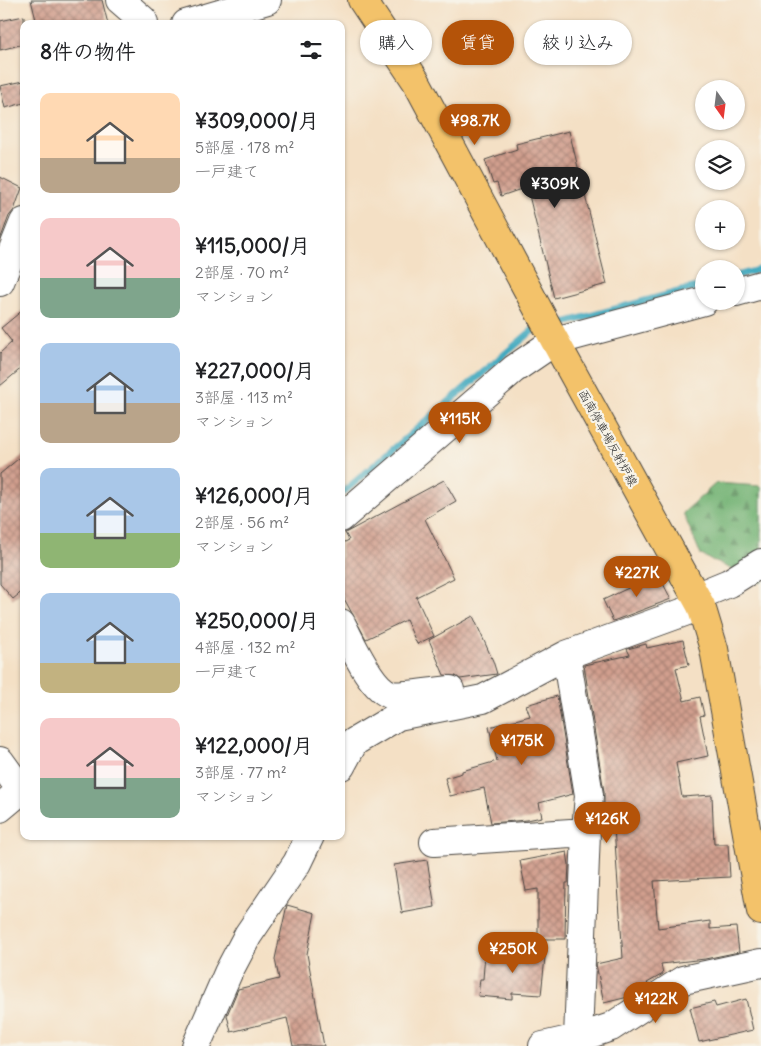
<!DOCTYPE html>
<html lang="ja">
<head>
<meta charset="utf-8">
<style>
	body { margin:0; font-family:Delius,"Klee One",sans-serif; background:#f6f6f6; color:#202124; height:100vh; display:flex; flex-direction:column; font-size:19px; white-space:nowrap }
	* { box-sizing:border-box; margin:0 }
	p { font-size:16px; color:#757577 }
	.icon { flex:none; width:28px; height:28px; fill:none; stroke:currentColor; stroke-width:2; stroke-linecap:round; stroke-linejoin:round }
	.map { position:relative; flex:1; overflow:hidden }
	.panel { position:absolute; left:20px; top:20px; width:325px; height:820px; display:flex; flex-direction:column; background:#fff; border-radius:10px; box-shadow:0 1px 4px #0004 }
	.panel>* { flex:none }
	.top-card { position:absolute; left:360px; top:20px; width:325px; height:45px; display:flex; gap:10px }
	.needle { width:32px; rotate:166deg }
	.buttons { position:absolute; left:695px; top:80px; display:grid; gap:10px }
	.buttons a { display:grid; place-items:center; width:50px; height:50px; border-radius:50%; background:#fff; box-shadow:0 1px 4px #0004; font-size:25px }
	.price { position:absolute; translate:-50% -42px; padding:0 11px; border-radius:18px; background:#b45309; color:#fff; font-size:16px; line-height:32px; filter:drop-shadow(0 1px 2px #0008) }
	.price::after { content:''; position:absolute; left:50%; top:30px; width:15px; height:11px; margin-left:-8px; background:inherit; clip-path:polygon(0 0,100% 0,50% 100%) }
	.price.on { background:#222; color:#fff }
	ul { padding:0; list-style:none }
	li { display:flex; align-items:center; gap:15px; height:125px; padding:0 20px }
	li span { display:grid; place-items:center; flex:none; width:140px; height:100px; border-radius:10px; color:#555 }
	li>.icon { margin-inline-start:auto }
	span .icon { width:60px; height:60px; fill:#fffc; stroke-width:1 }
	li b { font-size:21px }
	h2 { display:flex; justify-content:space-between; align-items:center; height:60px; padding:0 20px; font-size:21px }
	.pill { padding:0 18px; border-radius:22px; background:#fff; box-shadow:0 1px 4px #0004; font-size:18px; line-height:45px }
	.pill.on { background:#b45309; color:#fff }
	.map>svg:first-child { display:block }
	.forest { fill:url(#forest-firs); stroke:#4f6f50 }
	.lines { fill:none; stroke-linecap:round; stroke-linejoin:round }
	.stream { stroke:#3fa9bf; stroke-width:7 }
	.building { fill:url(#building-cross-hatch) }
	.minor-casing { stroke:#494642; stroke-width:30 }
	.major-casing { stroke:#494642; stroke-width:30 }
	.minor { stroke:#fff; stroke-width:28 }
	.major { stroke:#f3c26a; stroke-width:28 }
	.labels { text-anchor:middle; stroke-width:4.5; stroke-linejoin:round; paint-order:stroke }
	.street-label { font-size:12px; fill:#2b2b2b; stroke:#f7f3e8 }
</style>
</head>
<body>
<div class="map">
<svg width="761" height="1046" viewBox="0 0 761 1046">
	<defs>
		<pattern id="forest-firs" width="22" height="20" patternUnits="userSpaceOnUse" patternTransform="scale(1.25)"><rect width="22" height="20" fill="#73b375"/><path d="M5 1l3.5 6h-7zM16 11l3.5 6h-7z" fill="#5f9260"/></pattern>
		<pattern id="building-cross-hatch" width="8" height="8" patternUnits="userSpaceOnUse" patternTransform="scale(1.25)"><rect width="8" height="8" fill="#d19f8e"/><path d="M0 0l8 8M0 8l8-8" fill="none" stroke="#aa8274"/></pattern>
	</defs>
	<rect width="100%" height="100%" fill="#f7f3e8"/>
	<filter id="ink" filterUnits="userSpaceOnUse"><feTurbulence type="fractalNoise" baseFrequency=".02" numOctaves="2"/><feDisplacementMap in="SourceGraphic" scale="10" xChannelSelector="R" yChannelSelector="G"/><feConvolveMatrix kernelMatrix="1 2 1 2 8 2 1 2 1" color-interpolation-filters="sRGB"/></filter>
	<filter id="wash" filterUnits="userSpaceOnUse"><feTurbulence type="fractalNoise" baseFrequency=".0096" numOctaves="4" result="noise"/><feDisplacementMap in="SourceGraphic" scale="20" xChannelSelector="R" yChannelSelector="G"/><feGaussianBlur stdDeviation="1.12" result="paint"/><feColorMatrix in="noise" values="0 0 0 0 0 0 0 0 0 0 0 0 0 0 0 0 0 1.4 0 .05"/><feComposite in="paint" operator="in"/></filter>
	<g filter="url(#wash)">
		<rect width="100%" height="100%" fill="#f4e0c5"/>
		<path class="forest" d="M716 483 761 486V583L701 555 683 513Z"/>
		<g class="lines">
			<path class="stream" d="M736 276 761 269
				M553 326 704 285
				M341 494 533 330 543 328"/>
		</g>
		<g id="blocks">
			<path class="building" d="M31 0H102L108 24H37Z
				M24 16V44L0 50V21Z
				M24 81V103L5 108 0 86Z
				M569 131 607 284 554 298 527 187 501 196 497 183 493 184 485 160 517 149 516 144Z
				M0 177 22 188 14 210 9 216 0 240Z
				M24 309V366L0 386V353L12 342 1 328Z
				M24 454V590L13 599 0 584V474Z
				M444 480 456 501 425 519 454 578 416 597 434 636 417 644 406 620 366 639 341 593V544L349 540 345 533Z
				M658 574 671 599 613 621 603 600Z
				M473 616 493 661 497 674 460 679 456 676 444 675 429 640Z
				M683 640 689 665 676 668 684 701 700 697 704 715 700 716 708 756 676 763 682 797 712 795 714 844H728L730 877 654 881 658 928 710 921V929L736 927 739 952 705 959 661 964 663 974 647 983 648 984 628 997 604 1003 596 964 623 958 614 827 608 828 604 808V792L584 665 630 655 627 649 635 647 646 644 647 648Z
				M557 696 573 794 539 803 542 817 527 820 491 823 484 788 450 796 445 778 462 773V771L497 761 489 727 530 716 526 705Z
				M567 852 569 865 568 883H566L565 939H538V889L526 891 520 861Z
				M427 860 435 907 402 913 394 865Z
				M287 905 315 913 307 954 324 1046H293L287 1018 231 1032 227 1015 238 989 279 979 275 959Z
				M520 945 546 948 541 995 512 993V999L478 996 480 979H483L485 953 519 956Z
				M746 999 753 1030 699 1042 690 1008 714 1002 716 1007Z"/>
		</g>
	</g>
	<g filter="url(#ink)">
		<use href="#blocks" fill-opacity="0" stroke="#494642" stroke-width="1"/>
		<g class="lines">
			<defs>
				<path id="minor" d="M120 0 143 20 144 24
					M186 24 267 0
					M0 282 24 222
					M736 292 761 285
					M341 518 514 369 555 341 704 301
					M695 597 729 583 761 563
					M341 623C351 642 371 690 392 695 400 697 438 691 450 690
					M566 655 589 795 586 832 578 1038
					M0 761 21 790
					M341 766 354 742 398 716 483 699 566 655 701 606
					M0 808 24 788
					M434 842 586 832
					M196 1046 228 973 248 935 297 863 310 836
					M543 1046 578 1038 611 1027 683 980 761 963"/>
				<path id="major" d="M362 0 416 81 555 341 701 606 714 649 761 911"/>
			</defs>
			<use href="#minor" class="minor-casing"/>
			<use href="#major" class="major-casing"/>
			<use href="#minor" class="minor"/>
			<use href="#major" class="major"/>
		</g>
	</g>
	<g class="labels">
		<g class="street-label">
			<text transform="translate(608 438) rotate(61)" y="4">函南停車場反射炉線</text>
		</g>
	</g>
</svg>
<div class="buttons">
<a><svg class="needle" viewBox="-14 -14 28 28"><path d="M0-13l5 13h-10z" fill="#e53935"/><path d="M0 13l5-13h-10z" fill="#757577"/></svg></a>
<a><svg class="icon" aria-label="layers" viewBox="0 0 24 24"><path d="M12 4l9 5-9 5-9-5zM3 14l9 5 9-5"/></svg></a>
<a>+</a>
<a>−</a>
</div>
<b class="price" style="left:475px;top:146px">¥98.7K</b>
<b class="price on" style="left:555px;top:209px">¥309K</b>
<b class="price" style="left:460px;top:444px">¥115K</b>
<b class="price" style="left:637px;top:598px">¥227K</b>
<b class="price" style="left:522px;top:766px">¥175K</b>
<b class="price" style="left:607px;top:844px">¥126K</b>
<b class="price" style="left:513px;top:974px">¥250K</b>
<b class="price" style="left:656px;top:1024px">¥122K</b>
<div class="top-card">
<a class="pill">購入</a>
<a class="pill on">賃貸</a>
<a class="pill">絞り込み</a>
</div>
<section class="panel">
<h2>8件の物件<svg class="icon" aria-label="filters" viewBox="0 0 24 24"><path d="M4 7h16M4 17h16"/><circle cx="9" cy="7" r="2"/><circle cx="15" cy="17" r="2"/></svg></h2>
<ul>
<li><span style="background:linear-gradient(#ffd9b3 65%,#b9a48a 0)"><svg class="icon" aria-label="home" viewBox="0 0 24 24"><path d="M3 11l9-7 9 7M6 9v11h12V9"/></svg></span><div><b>¥309,000/月</b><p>5部屋 · 178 m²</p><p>一戸建て</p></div></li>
<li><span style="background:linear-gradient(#f6c9c9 60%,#7fa58c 0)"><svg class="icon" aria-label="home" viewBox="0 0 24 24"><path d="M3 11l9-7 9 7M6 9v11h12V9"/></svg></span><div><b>¥115,000/月</b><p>2部屋 · 70 m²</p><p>マンション</p></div></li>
<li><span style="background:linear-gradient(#a9c7e8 60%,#b9a48a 0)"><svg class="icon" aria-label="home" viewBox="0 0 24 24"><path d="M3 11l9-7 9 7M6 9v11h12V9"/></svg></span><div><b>¥227,000/月</b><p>3部屋 · 113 m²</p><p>マンション</p></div></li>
<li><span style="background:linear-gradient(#a9c7e8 65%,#8fb573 0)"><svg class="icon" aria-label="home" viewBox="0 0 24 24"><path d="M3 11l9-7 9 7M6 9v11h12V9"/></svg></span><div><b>¥126,000/月</b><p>2部屋 · 56 m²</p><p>マンション</p></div></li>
<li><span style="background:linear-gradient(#a9c7e8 70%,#c2b280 0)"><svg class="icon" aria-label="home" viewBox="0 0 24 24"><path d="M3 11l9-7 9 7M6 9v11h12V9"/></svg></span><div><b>¥250,000/月</b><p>4部屋 · 132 m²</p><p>一戸建て</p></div></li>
<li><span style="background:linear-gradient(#f6c9c9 60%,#7fa58c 0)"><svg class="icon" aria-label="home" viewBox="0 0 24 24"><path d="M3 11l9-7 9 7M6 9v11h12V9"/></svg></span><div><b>¥122,000/月</b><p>3部屋 · 77 m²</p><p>マンション</p></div></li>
</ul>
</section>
</div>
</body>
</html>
